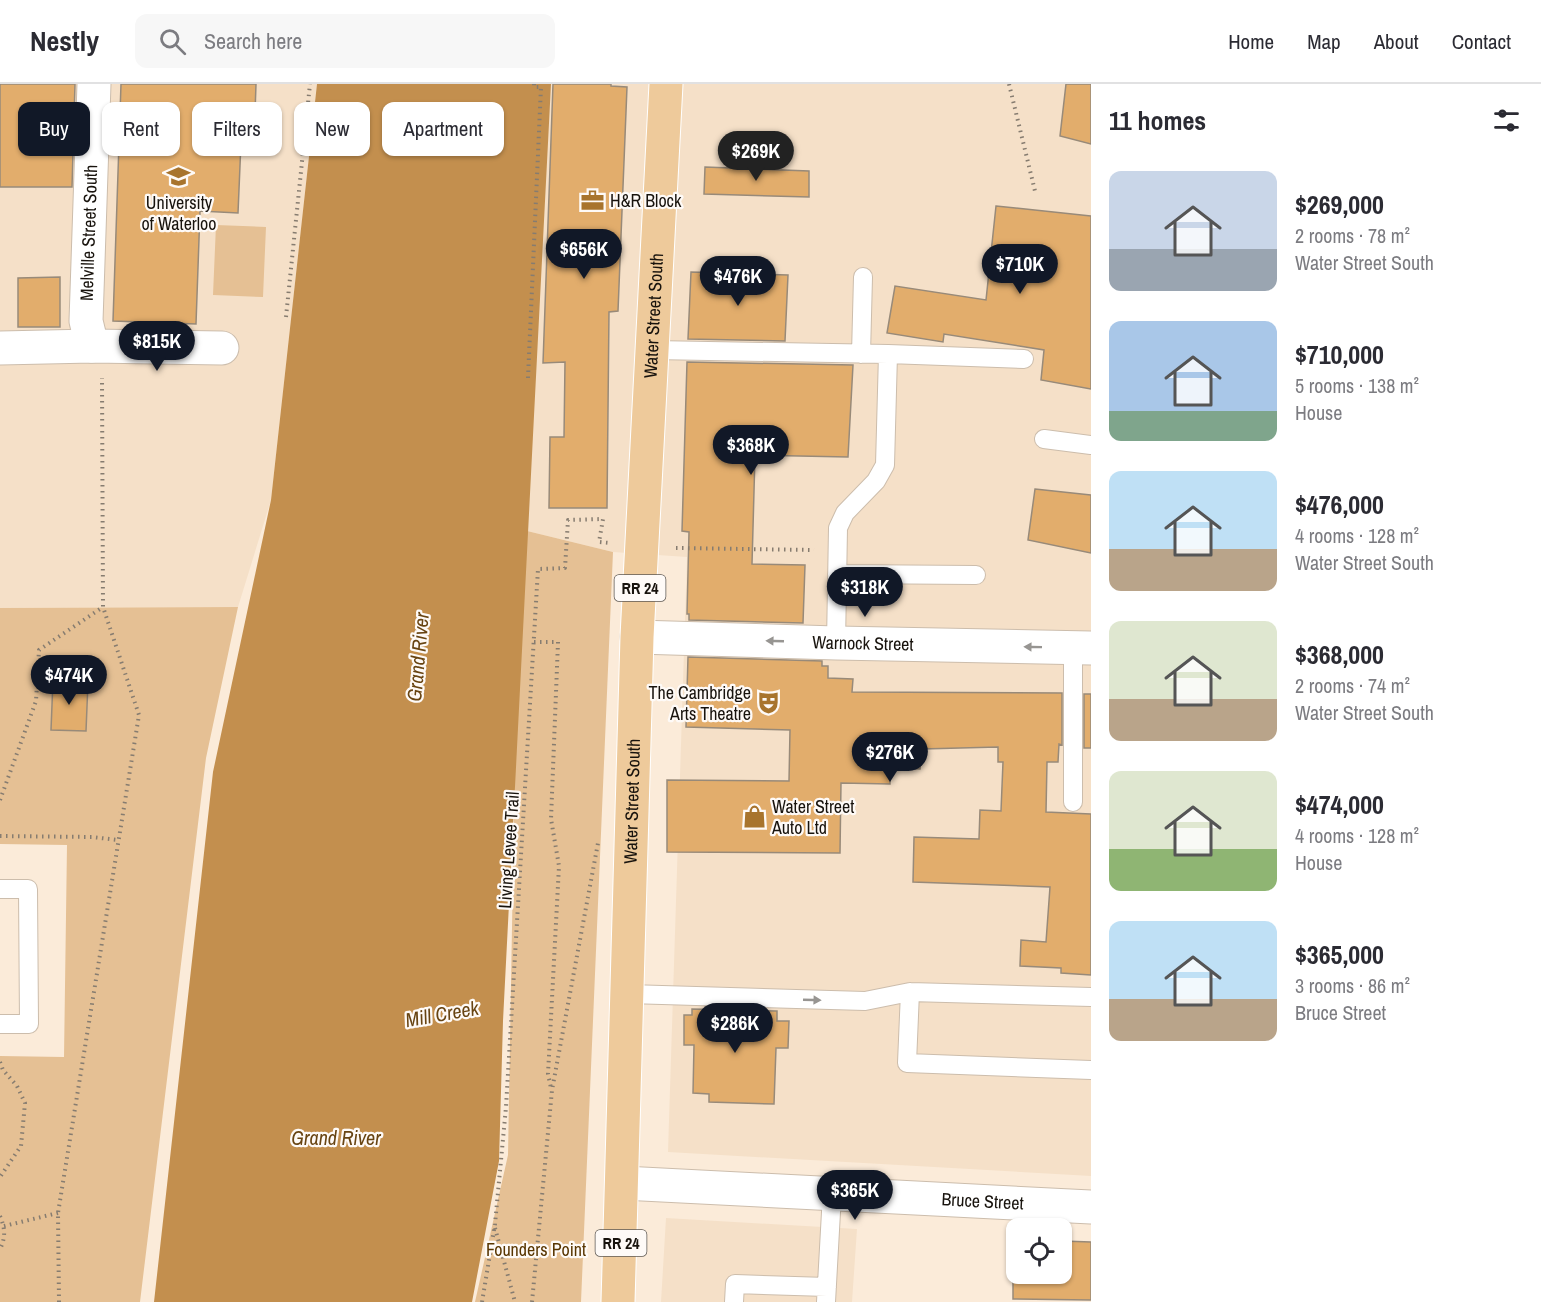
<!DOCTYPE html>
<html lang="en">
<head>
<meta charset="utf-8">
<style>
	body { margin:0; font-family:"Archivo Narrow",sans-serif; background:#f7f7f7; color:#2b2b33; height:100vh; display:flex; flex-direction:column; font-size:22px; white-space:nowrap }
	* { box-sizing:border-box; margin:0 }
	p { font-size:20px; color:#7c7c81 }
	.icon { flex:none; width:33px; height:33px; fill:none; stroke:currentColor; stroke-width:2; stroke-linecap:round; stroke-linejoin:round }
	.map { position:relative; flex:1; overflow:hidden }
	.details { display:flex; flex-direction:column; background:#fff; width:450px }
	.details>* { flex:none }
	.top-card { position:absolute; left:18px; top:18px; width:570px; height:54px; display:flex; gap:12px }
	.tools { position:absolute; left:1006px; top:1134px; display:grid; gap:12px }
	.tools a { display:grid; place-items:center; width:66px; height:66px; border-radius:12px; background:#fff; box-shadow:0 2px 4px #0004; font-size:30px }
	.price { position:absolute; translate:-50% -51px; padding:0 14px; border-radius:21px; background:#111827; color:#fff; font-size:20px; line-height:39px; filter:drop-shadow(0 2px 3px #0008) }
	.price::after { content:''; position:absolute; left:50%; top:36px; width:18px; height:14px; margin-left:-9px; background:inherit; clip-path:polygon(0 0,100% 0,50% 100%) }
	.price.on { background:#222; color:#fff }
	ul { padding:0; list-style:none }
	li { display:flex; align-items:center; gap:18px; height:150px; padding:0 18px }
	li span { display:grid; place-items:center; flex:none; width:168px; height:120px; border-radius:12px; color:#555 }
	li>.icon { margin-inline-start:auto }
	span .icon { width:72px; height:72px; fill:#fffc; stroke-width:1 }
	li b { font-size:26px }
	h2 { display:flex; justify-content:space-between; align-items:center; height:72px; padding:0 18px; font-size:26px }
	.chip { padding:0 21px; border-radius:12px; background:#fff; box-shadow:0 2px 4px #0004; font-size:21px; line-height:54px }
	.chip.on { background:#111827; color:#fff }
	header { display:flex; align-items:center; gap:36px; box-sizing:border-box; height:84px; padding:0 30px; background:#fff; border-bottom:2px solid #e1e1e2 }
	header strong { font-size:28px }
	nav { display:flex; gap:33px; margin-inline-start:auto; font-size:21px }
	.search { width:420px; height:54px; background:#f7f7f7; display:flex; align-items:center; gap:15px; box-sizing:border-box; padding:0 21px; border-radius:12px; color:#7c7c81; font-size:22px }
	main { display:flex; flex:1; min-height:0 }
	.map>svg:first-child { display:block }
	.built { fill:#f5e0c8 }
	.green { fill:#e5c094 }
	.water { fill:#c38f4e }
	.building { fill:#e2ad6c; stroke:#988a79; stroke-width:1.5 }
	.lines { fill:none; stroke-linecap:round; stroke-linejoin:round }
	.service-casing { stroke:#ccbdac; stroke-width:20 }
	.minor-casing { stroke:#ccbdac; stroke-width:35 }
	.primary-casing { stroke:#fff; stroke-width:35 }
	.path { stroke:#867c70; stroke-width:4; stroke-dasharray:1.5 4.5; stroke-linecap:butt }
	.service { stroke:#fff; stroke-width:18 }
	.minor { stroke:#fff; stroke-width:33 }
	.primary { stroke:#eeca9b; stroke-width:33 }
	.oneway { fill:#979592 }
	.labels { text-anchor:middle; stroke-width:4.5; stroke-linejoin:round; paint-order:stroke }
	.shield { fill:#fefaf7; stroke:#5d5853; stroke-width:1.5 }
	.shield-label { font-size:16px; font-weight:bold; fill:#18130d }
	.poi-label { font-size:18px; fill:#18130d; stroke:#fefaf7; text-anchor:start }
	.street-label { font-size:18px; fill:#18130d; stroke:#fefaf7 }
	.park-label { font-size:18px; fill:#583500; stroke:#fefaf7 }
	.water-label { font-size:20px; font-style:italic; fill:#684412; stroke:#fefaf7 }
</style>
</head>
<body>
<header>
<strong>Nestly</strong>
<div class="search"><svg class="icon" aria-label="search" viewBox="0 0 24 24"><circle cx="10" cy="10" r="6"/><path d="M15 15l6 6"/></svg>Search here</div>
<nav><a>Home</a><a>Map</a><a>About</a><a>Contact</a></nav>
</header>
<main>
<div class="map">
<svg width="1091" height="1218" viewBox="0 0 1091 1218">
	<rect width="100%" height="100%" fill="#fbebd9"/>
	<path class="built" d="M0 0H317L271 416 238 523 0 524Z
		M551 0H1091V1092L668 1068 687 473 613 468 519 445Z
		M666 1134 857 1145 852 1218H661Z"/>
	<path class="green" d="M216 141 266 143 263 213 213 211Z
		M519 445 613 468 581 1218H475L508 1071Z
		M238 523 206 674 140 1218H0V972L64 973 67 761 0 760V524Z"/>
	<path class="water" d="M317 0H551L503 937 499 1077 472 1218H154L213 688 271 416Z"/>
	<path class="building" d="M0 0H75L72 103H0Z
		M121 0H256L254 59 241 58 238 129 200 127 196 240 113 237Z
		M553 0H611V2L627 3 618 227 609 228 607 424H549L550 353H564L565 278 543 279Z
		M1066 0H1091V60L1060 52Z
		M705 83 809 87V113L704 110Z
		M996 122 1091 132V305L1041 296 1044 266 944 250 943 258 887 249 895 202 986 216Z
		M691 188 788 191 785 257 688 255Z
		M60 193V243H18V194Z
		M687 278 853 281 848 373 755 371 752 480 805 481 803 539 689 536V530H687L689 448 682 447Z
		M1035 405 1091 411V469L1028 456Z
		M688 573 822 577V582H828V594L853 595 852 608 1062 609V661L1059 660 1058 678H1047L1046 728 1091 730V891L1061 889V884L1020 882 1021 856 1046 858 1050 803 913 798 914 753 979 755 980 726 1001 727 1003 678H998V663L922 665 920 685 890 684V700L841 699 840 769 667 768V696L789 697 790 646 686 643Z
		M53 596 88 598 86 647 51 646Z
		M1084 610H1091V664H1084Z
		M692 925 777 927V937H789L788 964H776L774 1020 709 1018V1010L693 1009 694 961H684V931H692Z
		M1062 1157 1091 1158V1216L1013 1215V1190H1062Z"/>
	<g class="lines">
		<defs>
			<path id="service" d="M653 266 888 270 885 381 876 397 845 429 838 444 836 559
				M861 270 863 193
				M888 270 1024 275
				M1044 355 1091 361
				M837 490 976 491
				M1073 563V718
				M0 805H28L29 940H0
				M910 908 907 979 1091 986
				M628 910 865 917 910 908 1091 913
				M734 1218 735 1200 827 1203
				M826 1218 832 1110"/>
			<g id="minor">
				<path id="s1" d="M92 262 86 237 94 0"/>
				<path d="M0 264 92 262 222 264"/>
				<path id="s2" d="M637 553 836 559 1091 564"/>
				<path id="s3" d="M623 1099 1091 1123"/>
			</g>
			<g id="primary">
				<path id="s4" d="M618 1218 637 553 666 0"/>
			</g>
		</defs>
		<use href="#service" class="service-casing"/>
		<use href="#minor" class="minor-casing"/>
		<use href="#primary" class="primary-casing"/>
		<path class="path" d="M1009 0 1035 107
			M286 233 310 0
			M528 294 541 3H534V0
			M676 464 814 466
			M534 558H558L551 735 559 782 548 990 551 1004
			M0 716 36 617 39 566 103 523
			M0 752 92 753 118 756
			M0 978 3 986 17 1002 25 1019 21 1062 0 1093
			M0 1132C5 1144 6 1153 0 1165
			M4 1142 58 1129
			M495 1144 515 1218
			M59 1218 58 1129 139 631 103 523 102 294
			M482 1218 495 1140 506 1023 538 485 565 484 568 436 603 435 599 458 610 459
			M532 1218 552 1006 598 759"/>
		<use href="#service" class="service"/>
		<use href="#minor" class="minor"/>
		<use href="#primary" class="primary"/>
	</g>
	<defs><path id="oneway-solid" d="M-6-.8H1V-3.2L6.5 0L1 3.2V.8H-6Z" transform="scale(1.5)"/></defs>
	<g class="oneway">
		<use href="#oneway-solid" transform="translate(775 557) rotate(-178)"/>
		<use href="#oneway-solid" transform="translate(1033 563) rotate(-179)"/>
		<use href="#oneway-solid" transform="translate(812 916) rotate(2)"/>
	</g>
	<defs>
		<symbol id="university-bare" viewBox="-9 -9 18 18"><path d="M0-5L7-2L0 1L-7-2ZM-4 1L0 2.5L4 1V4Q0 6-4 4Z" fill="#a8742d" stroke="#fefaf7" stroke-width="2.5" paint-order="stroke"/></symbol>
		<symbol id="office-bare" viewBox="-9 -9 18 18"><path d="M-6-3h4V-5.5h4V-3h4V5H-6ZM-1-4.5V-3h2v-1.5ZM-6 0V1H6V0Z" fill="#a8742d" stroke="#fefaf7" stroke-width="2.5" paint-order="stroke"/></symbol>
		<symbol id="theatre-bare" viewBox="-9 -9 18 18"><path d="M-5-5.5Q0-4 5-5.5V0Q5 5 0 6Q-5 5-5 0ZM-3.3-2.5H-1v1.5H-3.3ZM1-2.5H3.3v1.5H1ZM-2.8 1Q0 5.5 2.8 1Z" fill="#a8742d" stroke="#fefaf7" stroke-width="2.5" paint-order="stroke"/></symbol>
		<symbol id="shop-bare" viewBox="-9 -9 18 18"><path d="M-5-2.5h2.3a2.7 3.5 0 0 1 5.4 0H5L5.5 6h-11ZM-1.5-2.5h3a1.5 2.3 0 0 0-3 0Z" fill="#a8742d" stroke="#fefaf7" stroke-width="2.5" paint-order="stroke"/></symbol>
	</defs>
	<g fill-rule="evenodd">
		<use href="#university-bare" x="162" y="76" width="33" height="33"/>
		<use href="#office-bare" x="576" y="100" width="33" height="33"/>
		<use href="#theatre-bare" x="752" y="602" width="33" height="33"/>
		<use href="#shop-bare" x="738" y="716" width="33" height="33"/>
	</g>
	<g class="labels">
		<g class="shield">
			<rect x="614.5" y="491" width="51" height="26" rx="4.5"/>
			<rect x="595.5" y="1146" width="51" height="26" rx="4.5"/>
		</g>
		<g class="shield-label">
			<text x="640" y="510">RR 24</text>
			<text x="621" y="1165">RR 24</text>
		</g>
		<g class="poi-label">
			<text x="610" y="123">H&amp;R Block</text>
			<text x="179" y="125" text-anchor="middle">University<tspan x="179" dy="21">of Waterloo</tspan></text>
			<text x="751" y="615" text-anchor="end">The Cambridge<tspan x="751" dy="21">Arts Theatre</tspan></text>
			<text x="772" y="729">Water Street<tspan x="772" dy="21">Auto Ltd</tspan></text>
		</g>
		<g class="street-label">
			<text dy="6" stroke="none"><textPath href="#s1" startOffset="114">Melville Street South</textPath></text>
			<text dy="6" stroke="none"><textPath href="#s4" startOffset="987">Water Street South</textPath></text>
			<text dy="6" stroke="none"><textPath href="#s2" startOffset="226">Warnock Street</textPath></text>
			<text dy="6" stroke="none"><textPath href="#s4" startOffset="501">Water Street South</textPath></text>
			<text transform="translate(509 766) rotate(-86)" y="6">Living Levee Trail</text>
			<text dy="6" stroke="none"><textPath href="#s3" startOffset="360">Bruce Street</textPath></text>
		</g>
		<g class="park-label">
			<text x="536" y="1172">Founders Point</text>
		</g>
		<g class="water-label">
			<text transform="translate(418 573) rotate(-85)" y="7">Grand River</text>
			<text transform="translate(442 930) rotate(-10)" y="7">Mill Creek</text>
			<text x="336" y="1061">Grand River</text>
		</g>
	</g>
</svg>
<div class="tools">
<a><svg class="icon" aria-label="locate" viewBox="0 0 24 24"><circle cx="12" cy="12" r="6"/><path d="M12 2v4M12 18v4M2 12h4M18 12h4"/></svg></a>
</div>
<b class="price on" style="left:756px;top:98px">$269K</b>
<b class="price" style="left:584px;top:196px">$656K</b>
<b class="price" style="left:1020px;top:211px">$710K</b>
<b class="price" style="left:738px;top:223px">$476K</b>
<b class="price" style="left:157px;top:288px">$815K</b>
<b class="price" style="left:751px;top:392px">$368K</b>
<b class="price" style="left:865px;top:534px">$318K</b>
<b class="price" style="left:69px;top:622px">$474K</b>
<b class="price" style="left:890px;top:699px">$276K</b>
<b class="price" style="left:735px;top:970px">$286K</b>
<b class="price" style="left:855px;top:1137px">$365K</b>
<div class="top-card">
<a class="chip on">Buy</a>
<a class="chip">Rent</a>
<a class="chip">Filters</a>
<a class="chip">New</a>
<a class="chip">Apartment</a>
</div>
</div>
<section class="details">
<h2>11 homes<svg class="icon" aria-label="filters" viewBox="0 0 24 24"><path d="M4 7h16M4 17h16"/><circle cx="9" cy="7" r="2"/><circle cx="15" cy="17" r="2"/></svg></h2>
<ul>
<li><span style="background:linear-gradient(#c9d6e8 65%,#9aa5b1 0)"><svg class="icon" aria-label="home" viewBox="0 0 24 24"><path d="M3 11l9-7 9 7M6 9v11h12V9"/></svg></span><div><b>$269,000</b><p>2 rooms · 78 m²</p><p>Water Street South</p></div></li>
<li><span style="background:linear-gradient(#a9c7e8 75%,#7fa58c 0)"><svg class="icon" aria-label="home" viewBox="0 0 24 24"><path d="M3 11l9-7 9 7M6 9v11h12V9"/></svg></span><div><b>$710,000</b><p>5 rooms · 138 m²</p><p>House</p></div></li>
<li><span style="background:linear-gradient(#bfe0f5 65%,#b9a48a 0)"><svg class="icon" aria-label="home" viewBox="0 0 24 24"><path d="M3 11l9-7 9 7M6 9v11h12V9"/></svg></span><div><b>$476,000</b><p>4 rooms · 128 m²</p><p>Water Street South</p></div></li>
<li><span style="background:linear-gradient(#dfe7d0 65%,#b9a48a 0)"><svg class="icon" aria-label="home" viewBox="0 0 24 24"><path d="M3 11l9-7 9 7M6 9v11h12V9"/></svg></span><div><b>$368,000</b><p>2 rooms · 74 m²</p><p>Water Street South</p></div></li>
<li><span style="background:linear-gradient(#dfe7d0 65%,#8fb573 0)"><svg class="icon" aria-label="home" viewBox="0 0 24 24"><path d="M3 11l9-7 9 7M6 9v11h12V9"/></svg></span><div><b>$474,000</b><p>4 rooms · 128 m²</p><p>House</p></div></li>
<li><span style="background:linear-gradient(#bfe0f5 65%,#b9a48a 0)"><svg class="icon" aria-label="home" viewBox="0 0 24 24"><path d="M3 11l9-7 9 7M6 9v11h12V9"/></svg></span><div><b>$365,000</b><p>3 rooms · 86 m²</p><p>Bruce Street</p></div></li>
</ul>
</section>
</main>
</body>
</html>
